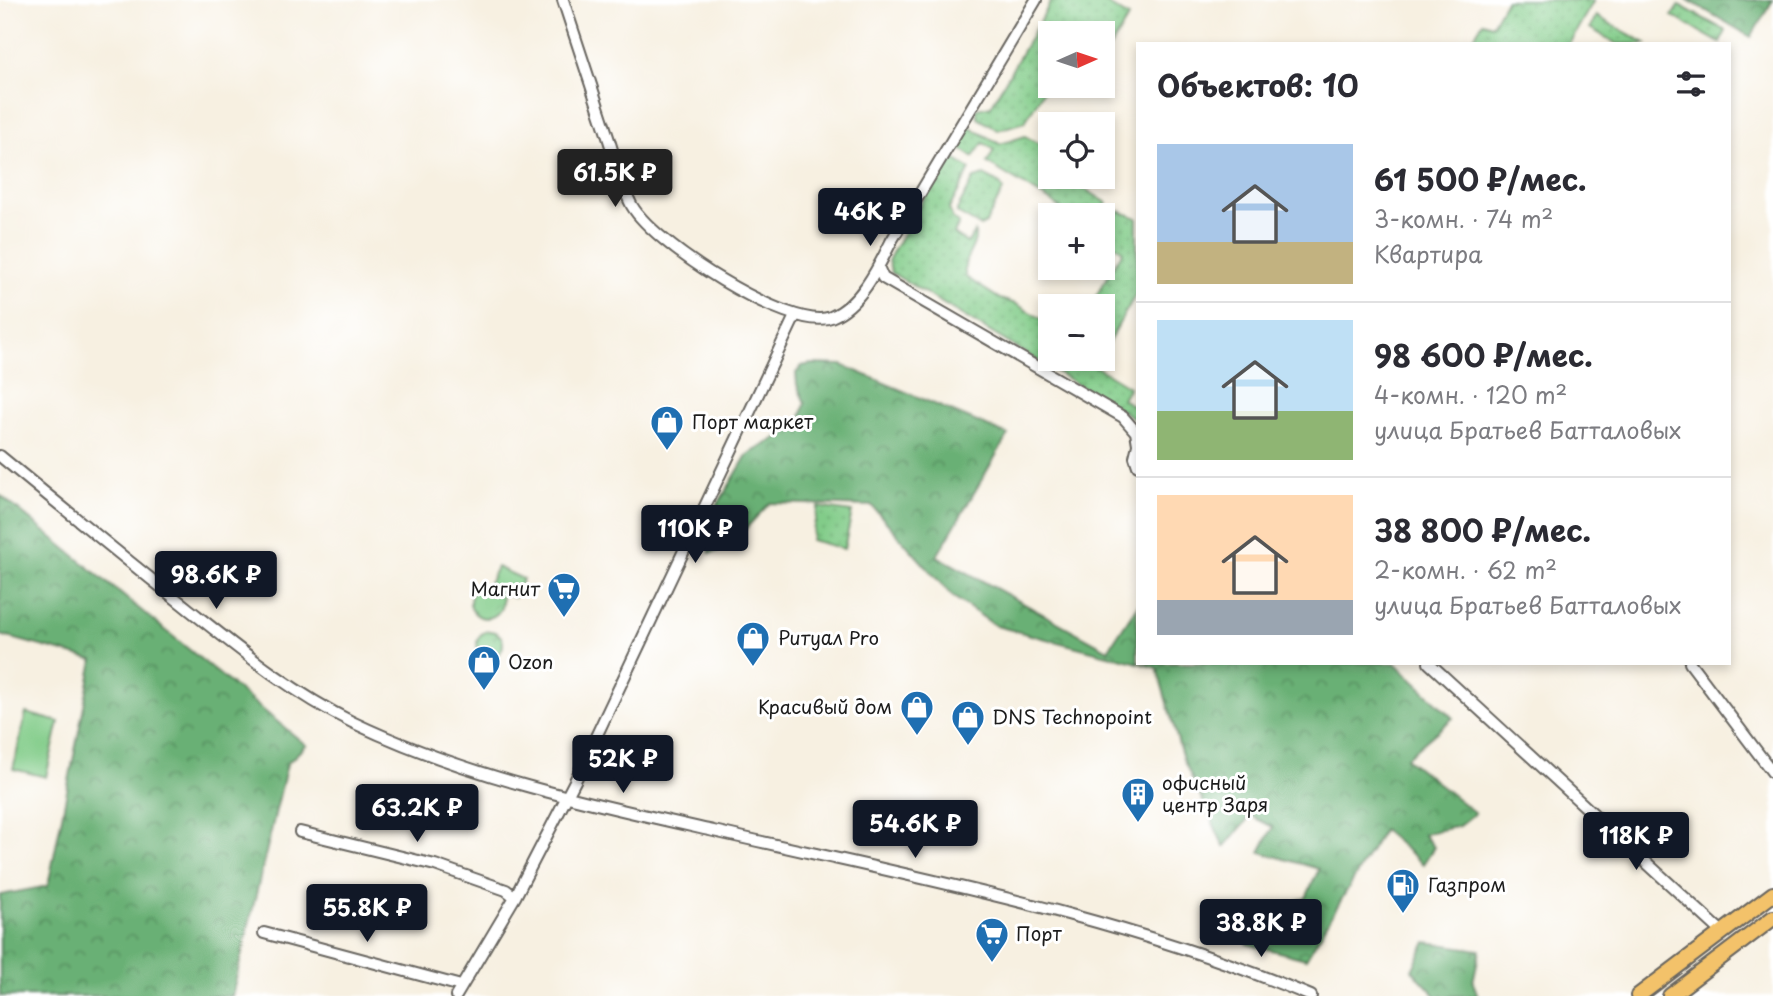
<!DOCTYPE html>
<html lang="ru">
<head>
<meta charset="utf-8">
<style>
	body { margin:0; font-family:"Playpen Sans",sans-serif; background:#f2f2f3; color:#2b2b33; height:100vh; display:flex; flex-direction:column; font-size:26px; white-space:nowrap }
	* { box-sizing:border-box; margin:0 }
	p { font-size:23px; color:#7c7c81 }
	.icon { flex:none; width:38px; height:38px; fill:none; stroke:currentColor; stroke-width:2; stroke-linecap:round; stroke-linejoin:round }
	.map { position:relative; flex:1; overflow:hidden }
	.side { position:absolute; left:1136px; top:42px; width:595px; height:623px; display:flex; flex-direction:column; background:#fff; border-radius:0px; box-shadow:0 4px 10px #0003 }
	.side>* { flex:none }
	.needle { width:46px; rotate:87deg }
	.buttons { position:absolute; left:1038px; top:21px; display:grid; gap:14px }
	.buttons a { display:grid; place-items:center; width:77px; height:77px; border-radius:0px; background:#fff; box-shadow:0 4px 10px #0003; font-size:35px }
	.price { position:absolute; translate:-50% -60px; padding:0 16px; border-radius:7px; background:#111827; color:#fff; font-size:23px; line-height:46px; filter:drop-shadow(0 2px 4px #0008) }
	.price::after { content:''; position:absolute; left:50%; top:42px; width:21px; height:16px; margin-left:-10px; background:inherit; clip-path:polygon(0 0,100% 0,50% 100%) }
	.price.on { background:#222; color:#fff }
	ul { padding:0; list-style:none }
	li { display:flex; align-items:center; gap:21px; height:175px; padding:0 21px }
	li+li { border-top:2px solid #e1e1e2 }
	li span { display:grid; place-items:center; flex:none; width:196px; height:140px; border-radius:0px; color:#555 }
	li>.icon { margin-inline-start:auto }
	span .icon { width:84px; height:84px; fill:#fffc; stroke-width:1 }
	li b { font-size:30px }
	h2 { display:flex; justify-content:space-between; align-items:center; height:84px; padding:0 21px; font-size:30px }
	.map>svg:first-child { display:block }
	.grass { fill:url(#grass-dots); stroke:#4f7452; stroke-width:2 }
	.forest { fill:url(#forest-crowns); stroke:#426648; stroke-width:2 }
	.park { fill:url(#park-crowns); stroke:#4f7452; stroke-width:2 }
	.garden { fill:#82cc89; stroke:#4f7452; stroke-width:2 }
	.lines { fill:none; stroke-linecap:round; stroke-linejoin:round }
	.minor-casing { stroke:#696661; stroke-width:14 }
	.major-casing { stroke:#696661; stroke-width:18 }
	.minor { stroke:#fff; stroke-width:10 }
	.major { stroke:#f3c26a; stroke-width:14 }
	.labels { text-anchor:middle; stroke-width:6; stroke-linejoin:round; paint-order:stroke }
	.poi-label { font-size:19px; fill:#1c1c1c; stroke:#fff; text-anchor:start }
</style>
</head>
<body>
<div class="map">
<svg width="1773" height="996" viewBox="0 0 1773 996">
	<defs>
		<pattern id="grass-dots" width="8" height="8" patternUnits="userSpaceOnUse" patternTransform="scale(1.75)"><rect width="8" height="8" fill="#82cc89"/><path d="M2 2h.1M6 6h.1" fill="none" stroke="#70af76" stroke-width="1.8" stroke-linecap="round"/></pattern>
		<pattern id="forest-crowns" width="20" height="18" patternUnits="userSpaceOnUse" patternTransform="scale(1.75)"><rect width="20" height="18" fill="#69b075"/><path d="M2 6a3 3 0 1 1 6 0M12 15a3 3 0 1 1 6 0" fill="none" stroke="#568e5f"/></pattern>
		<pattern id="park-crowns" width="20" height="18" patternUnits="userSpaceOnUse" patternTransform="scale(1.75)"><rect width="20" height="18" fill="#82cc89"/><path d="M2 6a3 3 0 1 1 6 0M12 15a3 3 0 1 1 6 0" fill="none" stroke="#70af76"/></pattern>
	</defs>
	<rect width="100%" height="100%" fill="#fff"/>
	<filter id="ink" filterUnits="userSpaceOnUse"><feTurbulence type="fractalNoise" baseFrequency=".0143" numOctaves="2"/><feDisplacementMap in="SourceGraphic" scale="14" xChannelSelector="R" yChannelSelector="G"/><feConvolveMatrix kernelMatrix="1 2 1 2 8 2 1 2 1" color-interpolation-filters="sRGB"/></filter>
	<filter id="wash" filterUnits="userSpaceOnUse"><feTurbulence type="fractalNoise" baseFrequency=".00686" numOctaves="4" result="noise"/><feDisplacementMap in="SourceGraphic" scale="28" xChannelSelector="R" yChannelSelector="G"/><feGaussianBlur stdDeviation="1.57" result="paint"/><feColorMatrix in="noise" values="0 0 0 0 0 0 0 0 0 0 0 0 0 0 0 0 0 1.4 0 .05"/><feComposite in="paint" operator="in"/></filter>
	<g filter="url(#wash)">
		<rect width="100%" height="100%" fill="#f7f0e1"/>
		<path class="grass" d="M1052 0H1100L1129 17 1109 49 1103 45 1102 33H1050V80L1025 122 998 130 978 118 976 109 991 106Z
			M1506 0H1594L1569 44H1470L1483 22 1492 25Z
			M1679 5 1726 31 1720 43 1672 16Z
			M1596 16 1647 44H1617L1590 28Z
			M969 127 1000 144 1025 136 1050 150V177H1066L1107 203 1102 215H1066L1054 203 987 163 994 150 983 143 973 157 959 148V139Z
			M953 158 970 169 949 209 953 219 959 223 954 234 967 243 975 232C977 250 960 258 966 277L1000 299 1016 304 1050 324V359H1099L1095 366 1129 387 1122 399 1137 408V420L892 273 888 261 892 253 946 160Z
			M984 175 1000 184 1003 190 986 223 980 226 957 213V210L974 178Z
			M1119 211 1137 218V292L1103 352 1102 306H1090L1123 251 1103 238 1102 215 1113 221Z
			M818 507 852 512 844 549 811 540Z"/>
		<path class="forest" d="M1688 0H1773L1751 37Z
			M811 364 842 365 1008 435 937 556 1108 650 1137 606 1138 663 996 626 952 596 872 506 770 503 726 549 710 553 705 526 747 455 799 425 805 403 797 385 796 373 802 366Z
			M0 495 306 745 287 764 232 996H0V895L48 886 93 660 0 635Z
			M1138 663H1395L1453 718 1406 758 1475 813 1459 826 1423 834 1434 847 1423 864 1383 830 1306 959 1247 944 1252 912 1306 898 1319 869 1260 852 1273 827 1251 816 1224 847 1183 759 1157 668Z
			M1426 942 1480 950 1473 982 1478 996H1436L1412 970Z"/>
		<path class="park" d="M470 602a16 16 0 1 1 32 0a16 16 0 1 1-32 0Z
			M477 644a13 13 0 1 1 26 0a13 13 0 1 1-26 0Z"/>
		<path class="garden" d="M497 567 523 579 514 598 488 585Z
			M26 713 59 722 46 777 13 769Z"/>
	</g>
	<g filter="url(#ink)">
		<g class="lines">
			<defs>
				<path id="minor" d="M563 0C578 46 593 91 608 137 615 158 620 182 630 202 647 241 791 333 831 317 861 305 879 266 892 240L1036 0
					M879 269 883 278 1123 417 1136 432 1138 444
					M1138 445 1135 457 1138 466
					M0 456C62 507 123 557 186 607 239 649 291 692 352 722 469 778 593 804 718 832 918 878 1122 916 1311 996
					M1429 663 1722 932
					M1690 663 1773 773
					M300 832 435 865 506 890 515 897
					M264 933 461 986
					M456 996 515 897 575 781 795 316"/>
				<path id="major" d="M1638 996 1773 894
					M1670 996 1773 918"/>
			</defs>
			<use href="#minor" class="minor-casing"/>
			<use href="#major" class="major-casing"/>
			<use href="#minor" class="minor"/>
			<use href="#major" class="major"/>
		</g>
	</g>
	<defs>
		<symbol id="shop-pin" viewBox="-11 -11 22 30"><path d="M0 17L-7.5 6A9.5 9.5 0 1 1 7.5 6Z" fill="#1f6fb2" stroke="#fff"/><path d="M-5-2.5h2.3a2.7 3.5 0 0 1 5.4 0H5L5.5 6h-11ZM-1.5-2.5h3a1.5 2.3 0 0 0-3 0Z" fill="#fff"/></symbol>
		<symbol id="supermarket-pin" viewBox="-11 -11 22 30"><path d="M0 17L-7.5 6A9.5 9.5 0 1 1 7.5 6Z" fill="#1f6fb2" stroke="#fff"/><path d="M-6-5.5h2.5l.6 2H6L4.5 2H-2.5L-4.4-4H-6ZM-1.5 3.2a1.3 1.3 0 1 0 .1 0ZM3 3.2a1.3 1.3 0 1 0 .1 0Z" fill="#fff"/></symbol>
		<symbol id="building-pin" viewBox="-11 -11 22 30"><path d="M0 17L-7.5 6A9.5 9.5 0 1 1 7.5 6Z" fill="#1f6fb2" stroke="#fff"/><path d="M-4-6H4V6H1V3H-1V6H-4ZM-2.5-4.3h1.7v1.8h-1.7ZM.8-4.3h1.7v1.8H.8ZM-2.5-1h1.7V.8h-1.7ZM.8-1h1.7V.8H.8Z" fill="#fff"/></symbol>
		<symbol id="fuel-pin" viewBox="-11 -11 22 30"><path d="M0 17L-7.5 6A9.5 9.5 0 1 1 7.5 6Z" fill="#1f6fb2" stroke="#fff"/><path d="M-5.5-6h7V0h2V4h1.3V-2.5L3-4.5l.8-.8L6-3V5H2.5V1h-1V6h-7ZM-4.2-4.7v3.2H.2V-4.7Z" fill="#fff"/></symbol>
	</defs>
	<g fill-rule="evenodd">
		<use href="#shop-pin" x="648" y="403" width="38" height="52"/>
		<use href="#supermarket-pin" x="545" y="570" width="38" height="52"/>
		<use href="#shop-pin" x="734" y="619" width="38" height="52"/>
		<use href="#shop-pin" x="465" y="643" width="38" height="52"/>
		<use href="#shop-pin" x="898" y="688" width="38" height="52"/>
		<use href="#shop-pin" x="949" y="698" width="38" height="52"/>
		<use href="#building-pin" x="1119" y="775" width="38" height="52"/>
		<use href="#fuel-pin" x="1384" y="866" width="38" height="52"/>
		<use href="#supermarket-pin" x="973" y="915" width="38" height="52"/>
	</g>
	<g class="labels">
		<g class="poi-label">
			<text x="692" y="429">Порт маркет</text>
			<text x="540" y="596" text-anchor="end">Магнит</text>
			<text x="778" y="645">Ритуал Pro</text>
			<text x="508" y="669">Ozon</text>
			<text x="892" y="714" text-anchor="end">Красивый дом</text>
			<text x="992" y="724">DNS Technopoint</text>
			<text x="1162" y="790">офисный<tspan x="1162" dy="22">центр Заря</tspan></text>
			<text x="1428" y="892">Газпром</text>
			<text x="1016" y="941">Порт</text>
		</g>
	</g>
</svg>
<div class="buttons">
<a><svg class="needle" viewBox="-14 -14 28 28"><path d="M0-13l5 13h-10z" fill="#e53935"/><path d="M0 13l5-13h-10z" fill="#7c7c81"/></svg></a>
<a><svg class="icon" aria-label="locate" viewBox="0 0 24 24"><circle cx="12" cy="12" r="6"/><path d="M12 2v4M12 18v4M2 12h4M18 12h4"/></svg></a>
<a>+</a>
<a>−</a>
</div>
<b class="price on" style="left:615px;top:209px">61.5K ₽</b>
<b class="price" style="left:870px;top:248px">46K ₽</b>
<b class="price" style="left:695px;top:565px">110K ₽</b>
<b class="price" style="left:216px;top:611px">98.6K ₽</b>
<b class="price" style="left:623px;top:795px">52K ₽</b>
<b class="price" style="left:417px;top:844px">63.2K ₽</b>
<b class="price" style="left:915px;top:860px">54.6K ₽</b>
<b class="price" style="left:1636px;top:872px">118K ₽</b>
<b class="price" style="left:367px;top:944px">55.8K ₽</b>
<b class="price" style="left:1261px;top:959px">38.8K ₽</b>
<section class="side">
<h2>Объектов: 10<svg class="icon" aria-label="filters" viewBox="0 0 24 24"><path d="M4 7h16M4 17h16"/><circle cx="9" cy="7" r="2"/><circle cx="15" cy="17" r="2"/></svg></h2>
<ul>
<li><span style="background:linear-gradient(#a9c7e8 70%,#c2b280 0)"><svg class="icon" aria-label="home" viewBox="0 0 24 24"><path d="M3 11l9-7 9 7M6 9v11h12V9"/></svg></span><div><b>61 500 ₽/мес.</b><p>3-комн. · 74 m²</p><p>Квартира</p></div></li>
<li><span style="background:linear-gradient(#bfe0f5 65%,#8fb573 0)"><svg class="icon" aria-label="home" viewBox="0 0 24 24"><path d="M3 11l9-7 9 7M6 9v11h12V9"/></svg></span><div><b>98 600 ₽/мес.</b><p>4-комн. · 120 m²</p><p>улица Братьев Батталовых</p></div></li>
<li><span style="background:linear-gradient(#ffd9b3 75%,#9aa5b1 0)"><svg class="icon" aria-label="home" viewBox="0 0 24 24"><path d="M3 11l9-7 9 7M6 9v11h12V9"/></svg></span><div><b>38 800 ₽/мес.</b><p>2-комн. · 62 m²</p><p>улица Братьев Батталовых</p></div></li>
</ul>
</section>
</div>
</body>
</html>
